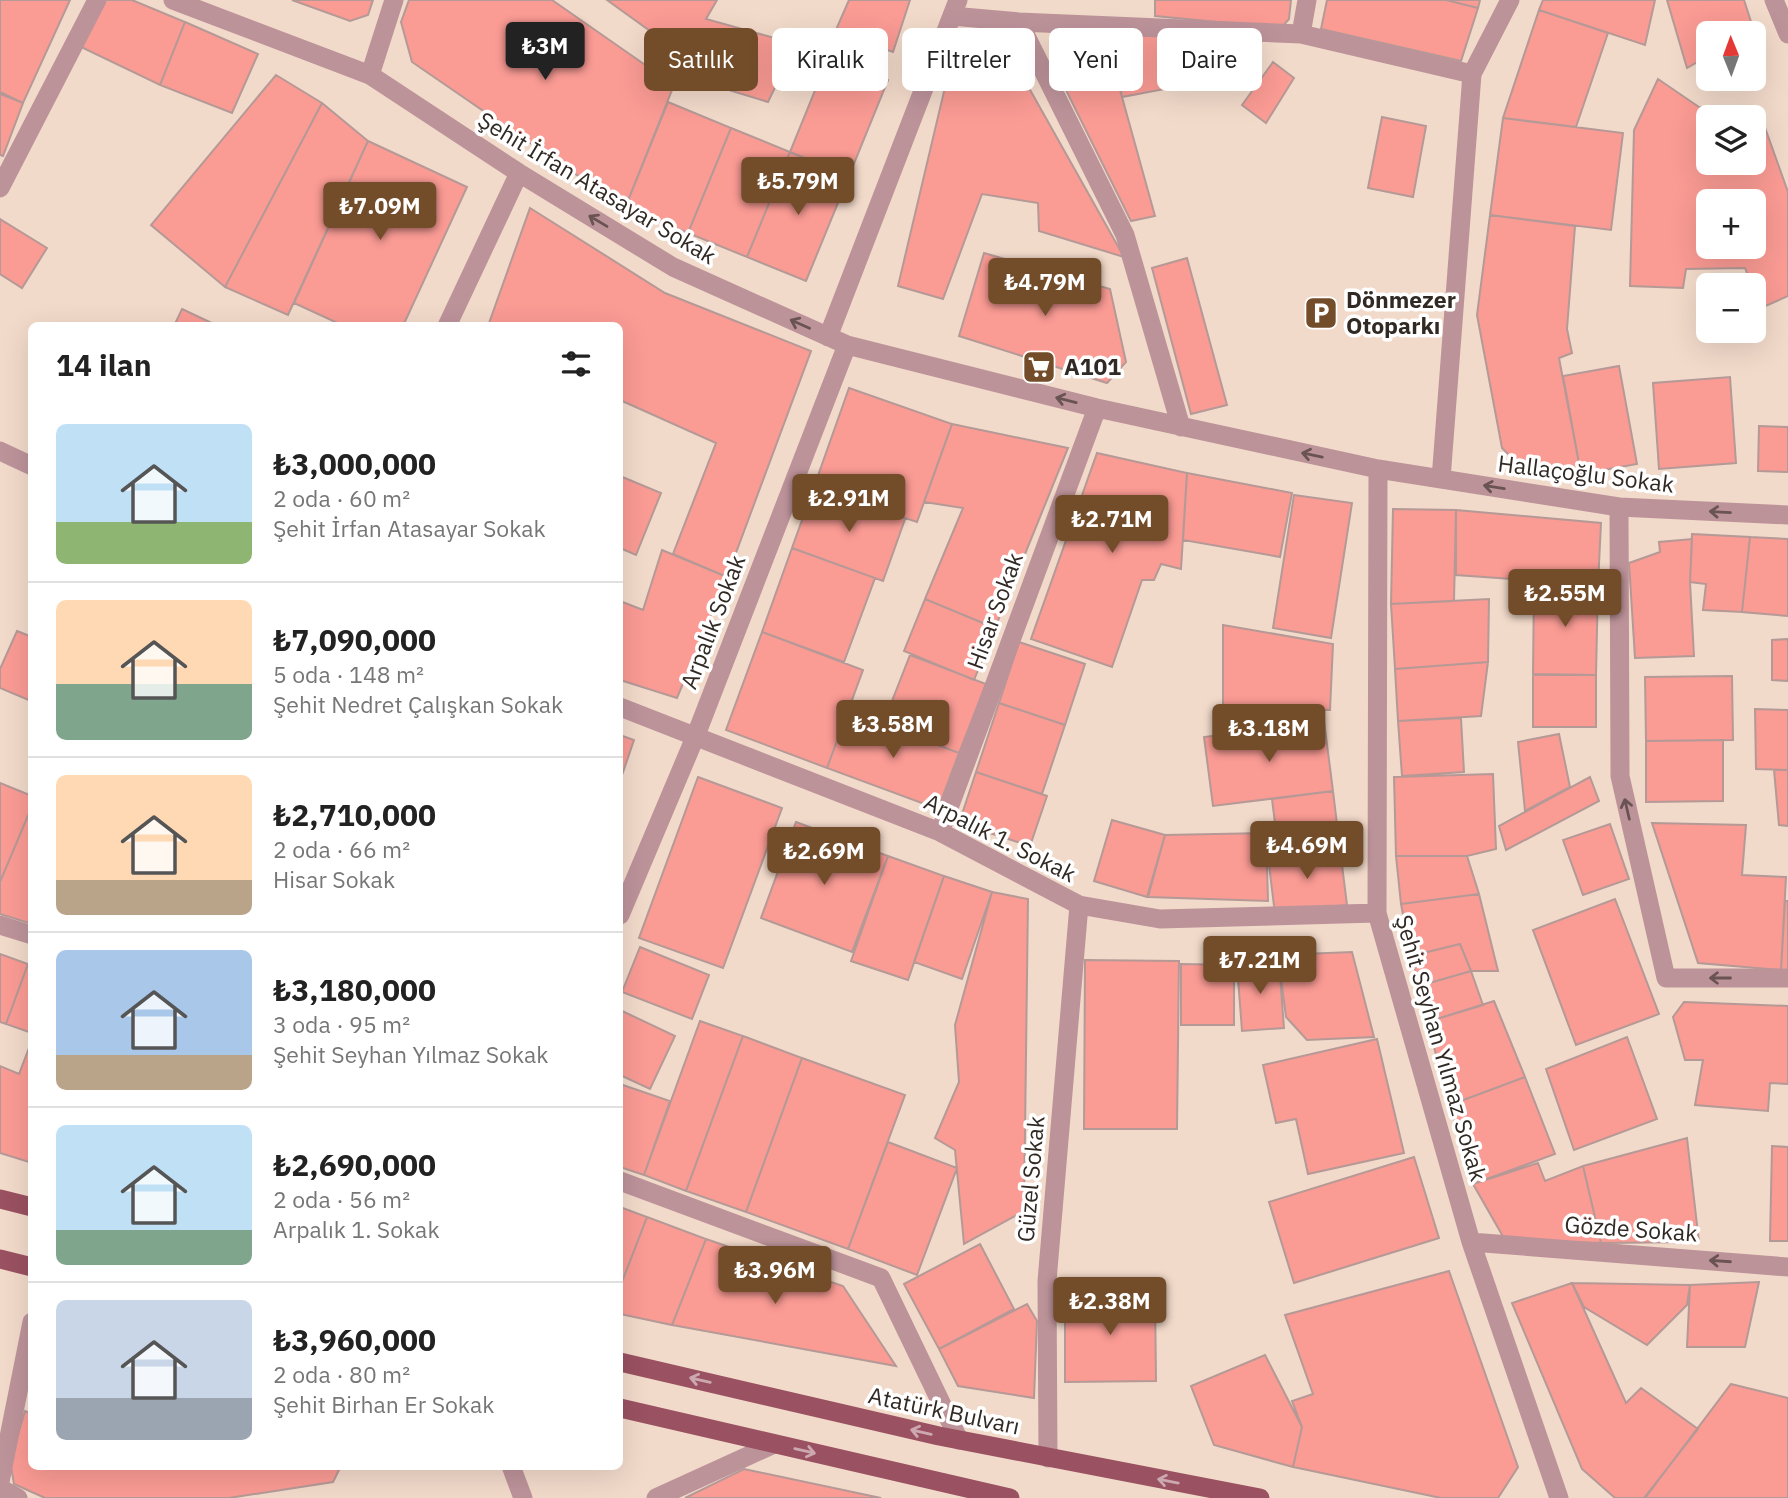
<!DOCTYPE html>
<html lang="tr">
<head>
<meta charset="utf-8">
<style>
	body { margin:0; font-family:"IBM Plex Sans",sans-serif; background:#f2f2f2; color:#222; height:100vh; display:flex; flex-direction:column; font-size:26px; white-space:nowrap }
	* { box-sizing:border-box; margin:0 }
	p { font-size:23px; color:#767676 }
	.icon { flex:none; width:38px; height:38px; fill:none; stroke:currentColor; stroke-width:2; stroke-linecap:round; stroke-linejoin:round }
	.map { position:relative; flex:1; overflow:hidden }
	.drawer { position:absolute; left:28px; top:322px; width:595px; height:1148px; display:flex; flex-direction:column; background:#fff; border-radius:10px; box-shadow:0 7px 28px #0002 }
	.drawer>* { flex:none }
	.banner { position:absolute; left:644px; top:28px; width:665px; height:63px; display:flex; gap:14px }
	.needle { width:46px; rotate:359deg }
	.controls { position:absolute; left:1696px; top:21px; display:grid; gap:14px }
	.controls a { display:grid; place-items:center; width:70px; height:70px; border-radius:10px; background:#fff; box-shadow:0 7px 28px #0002; font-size:35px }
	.price { position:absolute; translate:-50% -60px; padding:0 16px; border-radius:7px; background:#734d2a; color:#fff; font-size:23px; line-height:46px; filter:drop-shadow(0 2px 4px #0008) }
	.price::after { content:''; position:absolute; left:50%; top:42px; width:21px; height:16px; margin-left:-10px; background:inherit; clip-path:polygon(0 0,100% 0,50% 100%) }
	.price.current { background:#222; color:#fff }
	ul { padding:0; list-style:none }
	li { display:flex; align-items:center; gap:21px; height:175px; padding:0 28px }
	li+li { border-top:2px solid #e0e0e0 }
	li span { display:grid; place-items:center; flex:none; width:196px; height:140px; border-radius:10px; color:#555 }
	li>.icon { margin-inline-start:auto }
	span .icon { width:84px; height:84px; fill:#fffc; stroke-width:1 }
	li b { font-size:30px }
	h2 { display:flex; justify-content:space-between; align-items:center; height:84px; padding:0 28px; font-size:30px }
	.chip { padding:0 24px; border-radius:10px; background:#fff; box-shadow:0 7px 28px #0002; font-size:24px; line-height:63px }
	.chip.current { background:#734d2a; color:#fff }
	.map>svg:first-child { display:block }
	.building { fill:#fa9b94; stroke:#b59996; stroke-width:2; fill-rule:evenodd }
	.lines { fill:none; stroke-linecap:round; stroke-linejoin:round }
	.minor { stroke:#bd939a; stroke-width:19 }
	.primary { stroke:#9a5161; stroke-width:19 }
	.oneway { stroke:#695353 }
	.oneway2 { stroke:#cca8b0 }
	.labels { text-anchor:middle; stroke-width:7; stroke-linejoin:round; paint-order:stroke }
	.street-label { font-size:23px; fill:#312923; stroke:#fff }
	.poi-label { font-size:23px; font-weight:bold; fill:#312923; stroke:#fff; text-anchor:start }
</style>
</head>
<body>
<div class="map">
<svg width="1788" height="1498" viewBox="0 0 1788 1498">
	<rect width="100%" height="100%" fill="#f2daca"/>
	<path class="building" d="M0 0H70L23 103 0 92Z
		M103 0H132L185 22 160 85 77 45Z
		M292 0H373L368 15 350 21Z
		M409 0H552L674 85 625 208 412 62 401 22Z
		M607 0H717L706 19 796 44 768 102 683 76 686 57Z
		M849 0H910L893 52 835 32Z
		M1155 0H1291L1289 19 1281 28 1155 16Z
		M1327 0H1446L1478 8 1461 61 1321 29Z
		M1446 0H1480L1478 8Z
		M1543 0H1655L1645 45 1539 10Z
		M1667 0H1744L1754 31 1708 33V56L1687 68Z
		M1539 10 1608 33 1576 127 1503 118Z
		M185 22 258 54 232 113 160 85Z
		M1160 32 1170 88 1122 97 1110 37Z
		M955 45 1011 56 1124 257 1039 231 1038 203 982 194 943 299 898 286Z
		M1110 54 1122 97 1155 216 1131 221 1058 74Z
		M829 56 888 80 849 176 790 152Z
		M1273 62 1294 78 1266 123 1242 105Z
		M276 75 322 103 225 287 151 225Z
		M1658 79 1699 107 1758 108 1788 192V296L1761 308 1745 268 1686 269 1683 288 1630 286 1634 130ZM1708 117H1754V163H1708ZM1708 201H1754V247H1708Z
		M0 94 23 103 3 156 0 155Z
		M668 102 731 128 688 233 625 208Z
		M322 103 368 141 288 315 225 287Z
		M1382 117 1426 126 1413 197 1368 188Z
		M1503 118 1623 133 1611 230 1490 215Z
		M731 128 790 152 747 257 688 233Z
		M368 141 467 187 403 326H344L294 303Z
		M790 152 849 176 806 281 747 257Z
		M530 208 665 293 811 351 727 577 673 554 716 443 620 400V326H488Z
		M1490 215 1575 226 1567 329 1572 353 1559 358 1581 474 1520 466 1502 448 1477 315Z
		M0 219 47 248 22 288 0 274Z
		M984 253 1110 289 1126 362 1107 383 959 336Z
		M1187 258 1227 405 1191 414 1152 268Z
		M182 309 218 326H174Z
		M1619 366 1637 464 1581 474 1563 376Z
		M1730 377 1736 463 1659 469 1653 383Z
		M849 388 952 424 917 522 814 487Z
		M952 424 1068 448 995 628 925 599 963 508 924 502Z
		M1759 426 1788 427V472L1758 471Z
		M1097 453 1187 473 1181 569 1161 564 1154 580H1142L1112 667 1031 639Z
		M1187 473 1292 493 1280 557 1183 540Z
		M620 476 661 493 636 555 620 548Z
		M814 487 905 519 883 581 792 548Z
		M1294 495 1352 503 1331 638 1273 628Z
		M1393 509 1456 510 1454 601 1391 604Z
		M1456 510 1601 523 1598 585 1456 575Z
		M1692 534 1750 537 1742 612 1703 610 1706 584 1690 582Z
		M1750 537 1788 539V616L1742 612Z
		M1692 539 1690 582 1694 656 1635 658 1629 563 1660 552 1659 542Z
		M792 548 875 578 844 662 762 632Z
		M662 550 727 577 677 698 620 680V601L643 610Z
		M1534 584 1598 585 1596 675 1533 674Z
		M925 599 995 628 974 680 904 651Z
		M1489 599 1488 662 1395 669 1391 604Z
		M1223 625 1333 644 1330 710 1223 708Z
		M17 631 32 637 31 701 0 688V669Z
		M762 632 863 670 827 768 726 730Z
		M1788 639V681L1772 680V640Z
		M1019 642 1085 664 1065 725 999 703Z
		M910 655 986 684 959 753 883 724Z
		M1488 662 1481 716 1398 721 1395 669Z
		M1533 675H1596V727H1533Z
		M1732 676 1733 740 1646 741 1645 677Z
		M999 703 1065 725 1042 794 976 772Z
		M1755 709 1788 710V770L1756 769Z
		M848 711 959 753 938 809 827 768Z
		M1461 718 1464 772 1402 776 1398 721Z
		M1324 721 1333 791 1213 806 1204 737Z
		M1559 734 1570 787 1525 811 1518 742Z
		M620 735 634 740 620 781Z
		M1723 740V801L1646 802V741Z
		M1774 770H1788V826L1779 825Z
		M976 772 1047 796 1030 846 959 823Z
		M1493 774 1496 849 1467 856H1396L1394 777Z
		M698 777 782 808 723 968 639 938Z
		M1590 777 1599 801 1506 850 1499 826Z
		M0 783 32 796V806L0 882Z
		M1333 791 1340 849 1279 856 1272 799Z
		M32 806V924L0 914V882Z
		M1112 820 1165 835 1147 897 1094 881Z
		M796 822 888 856 852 952 761 918Z
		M1652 823 1746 825 1742 875 1786 877 1781 970 1698 963Z
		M1610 824 1629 879 1583 895 1563 840Z
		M1266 833 1268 901 1148 897 1165 835Z
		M1340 849 1347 905 1275 914 1268 857Z
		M888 856 944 876 908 980 851 961Z
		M1396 856H1467L1479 894 1401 904Z
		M944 876 992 892 962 979 914 962Z
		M992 892 1028 899 1024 1211 964 1244 955 1150 935 1138 959 1082 955 1025Z
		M1479 894 1498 971H1471L1460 944 1411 956 1401 904Z
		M1615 899 1659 1014 1576 1045 1533 930Z
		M1785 901H1788V970H1781Z
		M1460 944 1471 971 1419 986 1411 956Z
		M640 947 709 975 692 1019 622 992Z
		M1352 952 1374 1037 1307 1040 1286 1017 1278 955Z
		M0 954 28 964 6 1024 0 1022Z
		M1085 960 1179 961 1177 1129H1084Z
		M1279 962 1284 1028 1242 1031 1237 965Z
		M28 964 32 965V1033L6 1024Z
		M1181 964 1234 965V1025H1181Z
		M1471 971 1483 1005 1427 1022 1419 986Z
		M1494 1001 1525 1077 1450 1105 1427 1022Z
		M1684 1002 1788 1006V1084L1770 1083 1768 1111 1695 1105 1703 1060H1685L1673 1017Z
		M620 1010 675 1036 650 1089 620 1075Z
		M700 1021 743 1036 686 1191 644 1175Z
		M743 1036 802 1058 746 1212 686 1191Z
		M1627 1037 1657 1119 1574 1150 1546 1069Z
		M1377 1039 1404 1153 1308 1174 1296 1119 1276 1123 1263 1065Z
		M32 1040V1163L0 1153V1066L19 1074Z
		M802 1058 905 1095 848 1249 746 1212Z
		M1525 1077 1555 1154 1473 1184 1450 1105Z
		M620 1084 670 1101 644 1175 620 1167Z
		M1687 1138 1699 1242 1601 1243 1583 1166Z
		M888 1142 957 1168 917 1275 848 1249Z
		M1772 1146 1788 1147V1241H1770Z
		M1414 1157 1439 1238 1294 1283 1269 1202Z
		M1538 1163 1545 1181 1583 1166 1601 1243 1505 1240 1473 1184Z
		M620 1207 647 1217 620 1287Z
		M647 1217 706 1239 672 1325 620 1314V1287Z
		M706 1239 843 1286 896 1366 672 1325Z
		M980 1244 1014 1309 939 1349 904 1284Z
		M1449 1271 1518 1467 1498 1498H1441L1293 1467 1302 1427 1292 1401 1313 1394 1285 1315Z
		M1759 1282 1745 1347H1687L1690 1285Z
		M1572 1283 1690 1285 1687 1305 1647 1345 1584 1307Z
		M1572 1283 1626 1403 1641 1388 1698 1429 1644 1498H1615L1582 1469 1512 1303Z
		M1155 1292 1156 1381 1065 1382V1293Z
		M1027 1304 1037 1321 1034 1398 958 1386 939 1349Z
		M1265 1355 1302 1427 1293 1467 1214 1445 1191 1386Z
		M1731 1384 1788 1398V1498H1645Z
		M25 1411 32 1414V1466H341L333 1482 229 1498H45L14 1484 10 1461Z
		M744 1469 881 1498H685Z"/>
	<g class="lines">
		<path class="minor" d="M173 0 370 75 519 173 673 267 847 345 1097 408 1378 469 1619 507 1788 515
			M1774 0 1788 34
			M952 16 1019 22 1301 34 1472 74
			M1019 22 1125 235 1181 427
			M1301 34 1307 0
			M370 75 394 0
			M0 188 97 0
			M447 326 519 173
			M828 337 958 0
			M0 451 32 466
			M1378 469 1377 913 1471 1242 1559 1498
			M1441 479 1472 74 1510 0
			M1619 507 1620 776 1666 978H1788
			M620 707 940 832 1079 905 1160 919 1377 913
			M940 832 1097 408
			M620 915 696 735 847 345
			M0 925 32 935
			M620 1181 881 1278 959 1440
			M1471 1242 1788 1267
			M1048 1458 1047 1281 1079 905
			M511 1466 523 1498
			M0 1482 32 1322
			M0 1488 18 1498
			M656 1498 774 1444"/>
		<path class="primary" d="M0 1199 32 1207
			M0 1259 32 1267
			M620 1362 939 1436 1260 1498
			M620 1408 1010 1498"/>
	</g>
	<defs><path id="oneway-shaft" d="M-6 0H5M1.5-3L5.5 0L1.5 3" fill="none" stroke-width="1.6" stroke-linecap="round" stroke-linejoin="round" transform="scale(1.75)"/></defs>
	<g class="oneway">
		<use href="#oneway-shaft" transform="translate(598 221) rotate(-149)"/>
		<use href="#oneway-shaft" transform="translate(800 324) rotate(-156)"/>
		<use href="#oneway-shaft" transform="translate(1066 400) rotate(-166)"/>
		<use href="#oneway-shaft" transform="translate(1312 455) rotate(-168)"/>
		<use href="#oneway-shaft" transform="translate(1494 487) rotate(-171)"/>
		<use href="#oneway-shaft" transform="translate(1720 512) rotate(-177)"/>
		<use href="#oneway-shaft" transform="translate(1627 809) rotate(-103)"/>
		<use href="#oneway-shaft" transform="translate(1720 978) rotate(-180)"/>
		<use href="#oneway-shaft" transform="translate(1720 1261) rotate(-176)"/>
	</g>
	<g class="oneway2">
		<use href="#oneway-shaft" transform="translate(700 1380) rotate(-167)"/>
		<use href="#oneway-shaft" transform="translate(921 1432) rotate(-167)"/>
		<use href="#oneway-shaft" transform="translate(805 1451) rotate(13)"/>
		<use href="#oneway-shaft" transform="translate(1168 1481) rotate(-169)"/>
	</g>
	<defs>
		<symbol id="parking-square" viewBox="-11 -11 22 22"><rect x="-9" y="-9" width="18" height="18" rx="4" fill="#734d2a" stroke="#fff"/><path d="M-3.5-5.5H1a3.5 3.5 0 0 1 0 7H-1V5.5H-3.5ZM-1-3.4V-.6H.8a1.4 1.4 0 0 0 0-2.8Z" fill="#fff"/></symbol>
		<symbol id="supermarket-square" viewBox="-11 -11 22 22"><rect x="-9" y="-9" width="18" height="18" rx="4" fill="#734d2a" stroke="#fff"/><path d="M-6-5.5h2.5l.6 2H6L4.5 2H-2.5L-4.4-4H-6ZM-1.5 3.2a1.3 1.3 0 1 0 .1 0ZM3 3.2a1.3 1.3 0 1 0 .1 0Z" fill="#fff"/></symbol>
	</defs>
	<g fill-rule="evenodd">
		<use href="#parking-square" x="1302" y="294" width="38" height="38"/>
		<use href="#supermarket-square" x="1020" y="348" width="38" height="38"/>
	</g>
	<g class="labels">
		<g class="street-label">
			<text transform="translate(597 188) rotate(31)" y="8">Şehit İrfan Atasayar Sokak</text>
			<text transform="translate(1586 474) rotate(7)" y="8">Hallaçoğlu Sokak</text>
			<text transform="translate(995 611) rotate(-70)" y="8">Hisar Sokak</text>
			<text transform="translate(713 622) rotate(-69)" y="8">Arpalık Sokak</text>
			<text transform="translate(1000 838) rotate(27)" y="8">Arpalık 1. Sokak</text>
			<text transform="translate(1441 1048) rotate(74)" y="8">Şehit Seyhan Yılmaz Sokak</text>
			<text transform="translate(1031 1179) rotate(-85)" y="8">Güzel Sokak</text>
			<text transform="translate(1631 1229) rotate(4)" y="8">Gözde Sokak</text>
			<text transform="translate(944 1411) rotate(12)" y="8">Atatürk Bulvarı</text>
		</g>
		<g class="poi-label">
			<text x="1346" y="308">Dönmezer<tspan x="1346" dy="26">Otoparkı</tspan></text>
			<text x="1064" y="375">A101</text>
		</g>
	</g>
</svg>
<div class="controls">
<a><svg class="needle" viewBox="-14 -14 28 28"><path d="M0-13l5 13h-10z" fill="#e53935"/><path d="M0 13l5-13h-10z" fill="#767676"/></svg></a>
<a><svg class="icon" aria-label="layers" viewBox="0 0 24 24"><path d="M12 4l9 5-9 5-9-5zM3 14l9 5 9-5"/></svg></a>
<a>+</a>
<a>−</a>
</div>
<b class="price current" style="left:545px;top:82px">₺3M</b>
<b class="price" style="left:798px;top:217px">₺5.79M</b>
<b class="price" style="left:380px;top:242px">₺7.09M</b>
<b class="price" style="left:1045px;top:318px">₺4.79M</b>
<b class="price" style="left:849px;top:534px">₺2.91M</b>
<b class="price" style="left:1112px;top:555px">₺2.71M</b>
<b class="price" style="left:1565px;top:629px">₺2.55M</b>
<b class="price" style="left:893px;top:760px">₺3.58M</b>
<b class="price" style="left:1269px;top:764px">₺3.18M</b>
<b class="price" style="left:1307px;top:881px">₺4.69M</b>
<b class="price" style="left:824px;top:887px">₺2.69M</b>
<b class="price" style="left:1260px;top:996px">₺7.21M</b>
<b class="price" style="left:775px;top:1306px">₺3.96M</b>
<b class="price" style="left:1110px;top:1337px">₺2.38M</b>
<div class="banner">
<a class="chip current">Satılık</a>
<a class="chip">Kiralık</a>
<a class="chip">Filtreler</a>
<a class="chip">Yeni</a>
<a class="chip">Daire</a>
</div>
<section class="drawer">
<h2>14 ilan<svg class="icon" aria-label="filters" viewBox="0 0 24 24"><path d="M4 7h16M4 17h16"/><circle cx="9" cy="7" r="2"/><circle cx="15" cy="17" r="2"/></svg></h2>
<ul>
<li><span style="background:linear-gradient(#bfe0f5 70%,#8fb573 0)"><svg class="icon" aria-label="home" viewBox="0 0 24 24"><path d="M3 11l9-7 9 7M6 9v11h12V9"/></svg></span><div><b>₺3,000,000</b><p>2 oda · 60 m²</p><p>Şehit İrfan Atasayar Sokak</p></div></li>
<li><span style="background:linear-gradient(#ffd9b3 60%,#7fa58c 0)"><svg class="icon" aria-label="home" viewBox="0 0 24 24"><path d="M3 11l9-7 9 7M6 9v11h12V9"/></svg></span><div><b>₺7,090,000</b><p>5 oda · 148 m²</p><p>Şehit Nedret Çalışkan Sokak</p></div></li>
<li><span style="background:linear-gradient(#ffd9b3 75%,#b9a48a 0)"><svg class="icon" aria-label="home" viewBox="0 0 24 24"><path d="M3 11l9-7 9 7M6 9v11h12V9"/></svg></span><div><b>₺2,710,000</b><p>2 oda · 66 m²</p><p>Hisar Sokak</p></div></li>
<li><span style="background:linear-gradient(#a9c7e8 75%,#b9a48a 0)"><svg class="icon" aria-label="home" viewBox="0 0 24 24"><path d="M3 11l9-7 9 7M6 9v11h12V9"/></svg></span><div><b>₺3,180,000</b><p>3 oda · 95 m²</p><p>Şehit Seyhan Yılmaz Sokak</p></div></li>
<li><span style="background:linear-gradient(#bfe0f5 75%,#7fa58c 0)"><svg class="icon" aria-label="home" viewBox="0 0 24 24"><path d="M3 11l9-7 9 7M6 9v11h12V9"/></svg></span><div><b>₺2,690,000</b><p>2 oda · 56 m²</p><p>Arpalık 1. Sokak</p></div></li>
<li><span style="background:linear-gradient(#c9d6e8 70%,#9aa5b1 0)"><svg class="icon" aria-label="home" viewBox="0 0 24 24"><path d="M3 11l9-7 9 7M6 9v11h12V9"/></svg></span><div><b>₺3,960,000</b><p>2 oda · 80 m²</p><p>Şehit Birhan Er Sokak</p></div></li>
</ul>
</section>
</div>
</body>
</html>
